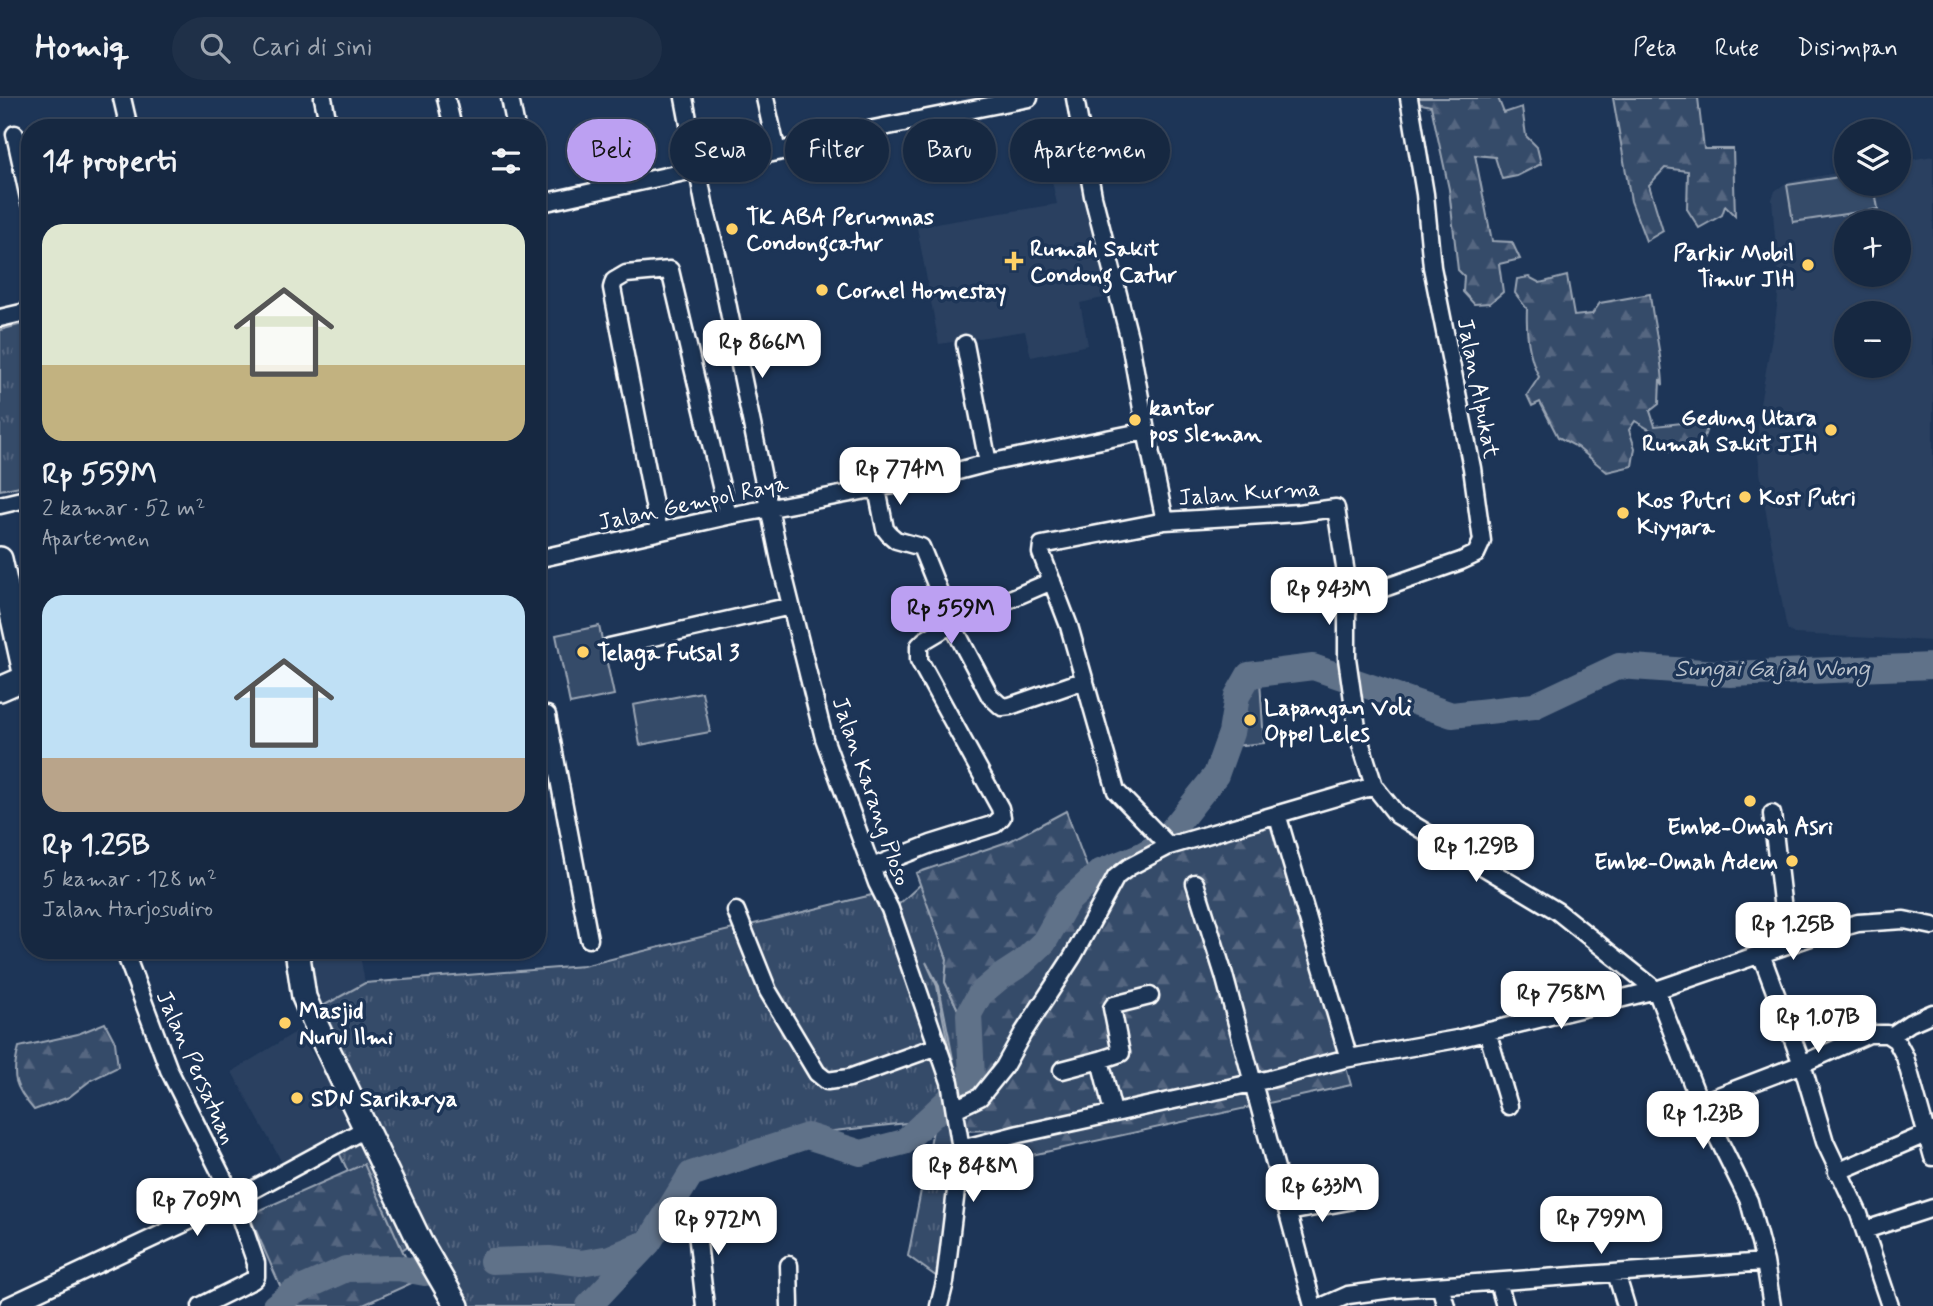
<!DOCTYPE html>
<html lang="id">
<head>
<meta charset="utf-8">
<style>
	body { margin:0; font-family:Mynerve,sans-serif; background:#1f3048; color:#f1f3f6; height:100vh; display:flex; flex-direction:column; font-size:26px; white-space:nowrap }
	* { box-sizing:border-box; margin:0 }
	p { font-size:23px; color:#9ea6b1 }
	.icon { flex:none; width:38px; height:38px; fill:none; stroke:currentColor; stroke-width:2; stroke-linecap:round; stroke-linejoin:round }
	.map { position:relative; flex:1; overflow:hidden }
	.details { position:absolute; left:21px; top:21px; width:525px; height:840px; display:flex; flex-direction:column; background:#162841; border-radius:28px; box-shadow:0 2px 5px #0004,0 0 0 2px #35445a }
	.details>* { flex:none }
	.guide { position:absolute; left:567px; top:21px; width:665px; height:63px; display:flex; gap:14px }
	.fabs { position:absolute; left:1834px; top:21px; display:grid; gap:14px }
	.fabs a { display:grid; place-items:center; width:77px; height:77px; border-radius:50%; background:#162841; box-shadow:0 2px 5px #0004,0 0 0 2px #35445a; font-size:35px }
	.price { position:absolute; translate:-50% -60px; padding:0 16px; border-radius:14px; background:#fff; color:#222; font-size:23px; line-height:46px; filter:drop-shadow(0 2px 4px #0008) }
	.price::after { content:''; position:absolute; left:50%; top:42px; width:21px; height:16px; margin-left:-10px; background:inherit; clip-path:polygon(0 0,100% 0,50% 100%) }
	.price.active { background:#bca0f2; color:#111 }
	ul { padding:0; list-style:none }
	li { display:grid; align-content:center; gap:14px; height:371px; padding:0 21px }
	li span { display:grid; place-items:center; height:217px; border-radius:21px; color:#555 }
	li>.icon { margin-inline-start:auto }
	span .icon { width:126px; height:126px; fill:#fffc; stroke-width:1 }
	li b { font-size:30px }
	h2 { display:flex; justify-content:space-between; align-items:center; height:84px; padding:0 21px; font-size:30px }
	.pill { padding:0 24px; border-radius:32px; background:#162841; box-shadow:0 2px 5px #0004,0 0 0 2px #35445a; font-size:24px; line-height:63px }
	.pill.active { background:#bca0f2; color:#111 }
	header { display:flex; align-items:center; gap:42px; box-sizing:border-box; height:98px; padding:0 35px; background:#162841; border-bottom:2px solid #35445a }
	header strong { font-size:33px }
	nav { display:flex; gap:38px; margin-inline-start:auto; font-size:24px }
	.search { width:490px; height:63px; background:#1f3048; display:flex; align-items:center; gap:18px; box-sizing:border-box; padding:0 24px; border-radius:38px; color:#9ea6b1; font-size:26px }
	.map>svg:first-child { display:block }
	.built { fill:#2a4161; fill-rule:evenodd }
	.grass { fill:url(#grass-tufts); stroke:#9aa5b4; stroke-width:2 }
	.forest { fill:url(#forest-firs); stroke:#9aa5b4; stroke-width:2 }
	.garden { fill:#364b69; stroke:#9aa5b4; stroke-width:2 }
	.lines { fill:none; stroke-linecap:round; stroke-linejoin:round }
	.river { stroke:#617289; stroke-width:26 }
	.street-casing { stroke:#fff; stroke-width:21 }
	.secondary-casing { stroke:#fff; stroke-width:28 }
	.street { stroke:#1d3557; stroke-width:16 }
	.secondary { stroke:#1d3557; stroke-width:23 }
	.poi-dot { fill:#ffd166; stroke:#1d3557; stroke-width:2.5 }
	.labels { text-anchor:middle; stroke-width:7; stroke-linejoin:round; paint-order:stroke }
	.poi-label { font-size:23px; font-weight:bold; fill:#fff; stroke:#1d3557; text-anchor:start }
	.street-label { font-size:23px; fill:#fff; stroke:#1d3557 }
	.water-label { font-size:24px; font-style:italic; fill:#b8c0ca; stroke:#1d3557 }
</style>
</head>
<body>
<header>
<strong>Homiq</strong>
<div class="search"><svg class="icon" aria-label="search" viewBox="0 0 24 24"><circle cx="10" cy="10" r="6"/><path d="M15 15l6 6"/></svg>Cari di sini</div>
<nav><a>Peta</a><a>Rute</a><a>Disimpan</a></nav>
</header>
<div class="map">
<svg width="1933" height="1208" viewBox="0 0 1933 1208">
	<defs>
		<pattern id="grass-tufts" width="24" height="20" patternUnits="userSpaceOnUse" patternTransform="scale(1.75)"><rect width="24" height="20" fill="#364b69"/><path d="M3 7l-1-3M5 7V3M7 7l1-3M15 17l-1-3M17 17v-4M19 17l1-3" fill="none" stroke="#546680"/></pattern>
		<pattern id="forest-firs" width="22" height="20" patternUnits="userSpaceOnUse" patternTransform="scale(1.75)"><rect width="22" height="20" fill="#364b69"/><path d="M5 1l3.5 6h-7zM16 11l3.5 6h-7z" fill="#546680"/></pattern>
	</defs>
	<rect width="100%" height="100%" fill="#1d3557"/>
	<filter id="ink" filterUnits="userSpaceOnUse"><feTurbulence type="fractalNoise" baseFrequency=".0143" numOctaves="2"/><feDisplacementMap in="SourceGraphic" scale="14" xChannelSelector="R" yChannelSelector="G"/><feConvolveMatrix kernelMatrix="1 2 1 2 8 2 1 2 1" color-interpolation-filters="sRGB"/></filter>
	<g filter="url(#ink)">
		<path class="built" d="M1933 58V543L1794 536 1788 532 1786 526 1763 398 1758 357V317L1776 217 1779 189 1772 101 1775 93 1786 85 1846 73V86H1899V64ZM1846 124H1899V177H1846ZM1846 215H1899V268H1846Z
			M1086 66 1112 198 1080 205 1088 247 1031 259 1025 233 939 246 917 129 1057 106 1050 74Z
			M299 852H359L365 885 310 915Z
			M297 933 318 965 329 962 362 1026 283 1066 232 974Z"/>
		<path class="grass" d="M30 224V386L0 392V232Z
			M921 786 947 861 945 884 962 920 975 971 957 982 939 888 926 864 937 888 965 1038 944 1184 908 1158 935 1022 806 1036 684 1068 649 1144 587 1208H462L310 915 365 885 583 868 888 793 897 808Z
			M362 1034 416 1143 389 1160 334 1044Z"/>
		<path class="forest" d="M1416 0H1498L1504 15 1522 9 1526 38 1537 49 1541 66 1517 78 1502 81 1495 59 1475 57 1492 143 1512 144 1520 161 1499 166 1503 194 1490 205 1474 206 1463 194 1464 178 1458 172 1449 91 1431 8 1417 5Z
			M1613 0H1698L1704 51H1733L1735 118 1725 108 1722 117 1699 130 1687 111 1688 73 1665 70 1649 87 1663 133 1646 143 1631 103Z
			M1567 178 1574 218 1592 216 1600 205 1650 196C1653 227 1662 256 1663 287L1660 281 1659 306 1650 313 1655 328 1700 323 1707 330 1703 342 1692 348 1671 353 1659 348 1650 332 1635 323 1629 332 1635 350 1632 368 1607 374 1577 349 1558 339 1540 304 1532 308 1527 297 1539 279C1528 256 1526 235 1527 211L1515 195 1517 181 1529 179 1540 185Z
			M1066 713 1090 777 1100 774 1095 782 1167 753 1274 719 1351 987 1023 1059 995 1032 963 1033 953 1004 975 969 962 920 945 884 947 861 916 775 1010 743Z
			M105 925 115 944 118 969 91 982 69 999 34 1012C14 989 11 979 19 949L78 936Z
			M364 1066 416 1183 361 1208H289L249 1117Z"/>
		<path class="garden" d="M1846 78V86H1874L1878 111 1793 124 1787 87Z
			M599 528 614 597 570 606 556 537Z
			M1260 582 1264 645 1234 648 1240 598 1249 583Z
			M702 594 710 634 640 647 633 607Z"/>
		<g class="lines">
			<path class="river" d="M492 1163 549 1161 581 1165 610 1160 641 1147
				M275 1208 292 1195 346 1171 398 1170 425 1175
				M589 1208 649 1144 691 1076 807 1038 861 1055 904 1044 972 980 969 916 980 896 999 880 1022 865 1044 844 1067 804 1100 774 1142 757 1161 746 1216 677 1231 635 1237 598 1249 577 1313 569 1452 617 1534 608 1619 568 1730 576 1933 568"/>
			<defs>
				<path id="street" d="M122 0 129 30
					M323 0 329 30
					M446 0 453 30
					M510 0 516 30
					M684 0 705 110 718 160 780 463 824 640 877 785 890 811 950 984 961 1051 945 1184 939 1208
					M765 0 777 54
					M1075 0 1093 98 1129 239 1146 333 1165 423
					M15 36 30 105
					M537 106 777 54 828 40 1029 0
					M0 220 30 213
					M965 246 988 365
					M0 407 30 400
					M659 433 612 190 614 183 626 176 670 172 728 418
					M537 461 728 418 931 380 988 365 1146 333
					M1052 483 952 526 990 598 1002 609 1010 608 1085 582
					M1350 502 1461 463 1476 456 1482 443 1472 370 1432 169 1425 96 1409 0
					M609 549 791 508
					M547 617 589 841
					M1374 688 1169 748 1116 693 1069 528 1041 455 1042 447 1165 423 1298 415 1336 410 1350 502 1347 516V560L1358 637 1374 688 1397 717 1557 813 1656 892
					M1277 716 1347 954
					M1772 716 1787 847
					M872 769 931 746 995 726 1002 719 1000 710 919 562V548L925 542 952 526 921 449 896 442 889 436 885 431 877 391
					M1195 785 1224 877 1313 1208
					M736 813 768 893 817 975 827 983 849 980 938 948
					M124 852 169 972 234 1102 256 1165V1179L253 1182 201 1208
					M1761 856 1802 966 1825 1044 1859 1116 1890 1208
					M1656 892 1697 998 1749 1103 1765 1164 1772 1208
					M1487 933 1509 1008
					M1891 938 1910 925 1933 915
					M1062 972 1100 962
					M1700 1005 1802 966 1869 936H1887L1896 942 1905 959 1933 1059
					M955 1011 980 999 1004 969 1023 935 1073 858 1116 779 1129 769 1169 748
					M1113 1014 1100 962 1121 955 1112 910 1114 907 1150 898
					M961 1051 1019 1036 1270 981 1344 961 1457 941 1656 892 1822 835 1858 825 1904 822 1933 828
					M1837 1074 1933 1033
					M1288 1114 1349 1103
					M695 1116 705 1208
					M1865 1132 1933 1110
					M789 1167 790 1208
					M1616 1175 1626 1208
					M1498 1184 1505 1208
					M1440 1188 1446 1208
					M8 1208 234 1102 365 1031
					M1323 1208 1348 1197 1393 1191 1765 1164"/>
				<path id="secondary" d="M0 461 26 579
					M0 591 30 578
					M297 852 304 899 317 929 420 1144 457 1208"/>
			</defs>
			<use href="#street" class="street-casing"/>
			<use href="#secondary" class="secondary-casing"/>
			<use href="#street" class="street"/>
			<use href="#secondary" class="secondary"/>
		</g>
	</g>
	<g class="poi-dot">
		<circle cx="732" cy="131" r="7"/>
		<path d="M1010.5 152.5h7v7h7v7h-7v7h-7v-7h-7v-7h7z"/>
		<circle cx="1808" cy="167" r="7"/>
		<circle cx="822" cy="192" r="7"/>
		<circle cx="1135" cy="322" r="7"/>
		<circle cx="1831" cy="332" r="7"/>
		<circle cx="1745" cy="399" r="7"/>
		<circle cx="1623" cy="415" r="7"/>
		<circle cx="583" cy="554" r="7"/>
		<circle cx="1250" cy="622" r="7"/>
		<circle cx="1750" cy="703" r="7"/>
		<circle cx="1792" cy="763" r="7"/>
		<circle cx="285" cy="925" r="7"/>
		<circle cx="297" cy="1000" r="7"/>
	</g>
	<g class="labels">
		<g class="poi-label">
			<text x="746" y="126">TK ABA Perumnas<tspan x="746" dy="26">Condongcatur</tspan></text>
			<text x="1030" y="158">Rumah Sakit<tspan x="1030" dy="26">Condong Catur</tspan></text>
			<text x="1794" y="162" text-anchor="end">Parkir Mobil<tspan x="1794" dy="26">Timur JIH</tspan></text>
			<text x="836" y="200">Cornel Homestay</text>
			<text x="1149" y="317">kantor<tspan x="1149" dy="26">pos sleman</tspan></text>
			<text x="1817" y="327" text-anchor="end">Gedung Utara<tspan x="1817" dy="26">Rumah Sakit JIH</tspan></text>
			<text x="1759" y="407">Kost Putri</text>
			<text x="1637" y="410">Kos Putri<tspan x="1637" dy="26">Kiyyara</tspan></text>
			<text x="597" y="562">Telaga Futsal 3</text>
			<text x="1264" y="617">Lapangan Voli<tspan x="1264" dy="26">Oppel Leles</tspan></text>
			<text x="1750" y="736" text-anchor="middle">Embe-Omah Asri</text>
			<text x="1778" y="771" text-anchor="end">Embe-Omah Adem</text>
			<text x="299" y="920">Masjid<tspan x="299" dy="26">Nurul Ilmi</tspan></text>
			<text x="311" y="1008">SDN Sarikarya</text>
		</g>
		<g class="street-label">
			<text transform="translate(1479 290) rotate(79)" y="8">Jalan Alpukat</text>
			<text transform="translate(1249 394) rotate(-4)" y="8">Jalan Kurma</text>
			<text transform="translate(693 404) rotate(-12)" y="8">Jalan Gempol Raya</text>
			<text transform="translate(872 693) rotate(71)" y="8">Jalan Karang Ploso</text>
			<text transform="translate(197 969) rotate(66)" y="8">Jalan Persatuan</text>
		</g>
		<g class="water-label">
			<text x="1772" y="578">Sungai Gajah Wong</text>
		</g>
	</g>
</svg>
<div class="fabs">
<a><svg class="icon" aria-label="layers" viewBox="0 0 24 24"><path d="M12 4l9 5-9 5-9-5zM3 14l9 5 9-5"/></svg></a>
<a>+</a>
<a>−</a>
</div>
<b class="price" style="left:762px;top:282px">Rp 866M</b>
<b class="price" style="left:900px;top:409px">Rp 774M</b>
<b class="price" style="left:1329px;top:529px">Rp 943M</b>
<b class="price active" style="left:951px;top:548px">Rp 559M</b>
<b class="price" style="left:1476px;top:786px">Rp 1.29B</b>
<b class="price" style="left:1793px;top:864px">Rp 1.25B</b>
<b class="price" style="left:1561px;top:933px">Rp 758M</b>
<b class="price" style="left:1818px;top:957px">Rp 1.07B</b>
<b class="price" style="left:1703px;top:1053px">Rp 1.23B</b>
<b class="price" style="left:973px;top:1106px">Rp 848M</b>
<b class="price" style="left:1322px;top:1126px">Rp 633M</b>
<b class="price" style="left:197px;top:1140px">Rp 709M</b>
<b class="price" style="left:1601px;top:1158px">Rp 799M</b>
<b class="price" style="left:718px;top:1159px">Rp 972M</b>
<div class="guide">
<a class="pill active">Beli</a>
<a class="pill">Sewa</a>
<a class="pill">Filter</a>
<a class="pill">Baru</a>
<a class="pill">Apartemen</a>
</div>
<section class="details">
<h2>14 properti<svg class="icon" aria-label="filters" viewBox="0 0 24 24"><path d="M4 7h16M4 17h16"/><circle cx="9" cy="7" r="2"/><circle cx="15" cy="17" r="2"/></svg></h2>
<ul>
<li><span style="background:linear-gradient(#dfe7d0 65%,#c2b280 0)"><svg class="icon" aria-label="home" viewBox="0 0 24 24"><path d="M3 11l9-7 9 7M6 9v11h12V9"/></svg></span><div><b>Rp 559M</b><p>2 kamar · 52 m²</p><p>Apartemen</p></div></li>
<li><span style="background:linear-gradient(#bfe0f5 75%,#b9a48a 0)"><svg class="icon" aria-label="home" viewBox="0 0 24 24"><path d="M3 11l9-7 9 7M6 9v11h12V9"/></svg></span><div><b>Rp 1.25B</b><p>5 kamar · 128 m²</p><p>Jalan Harjosudiro</p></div></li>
</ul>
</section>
</div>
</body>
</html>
